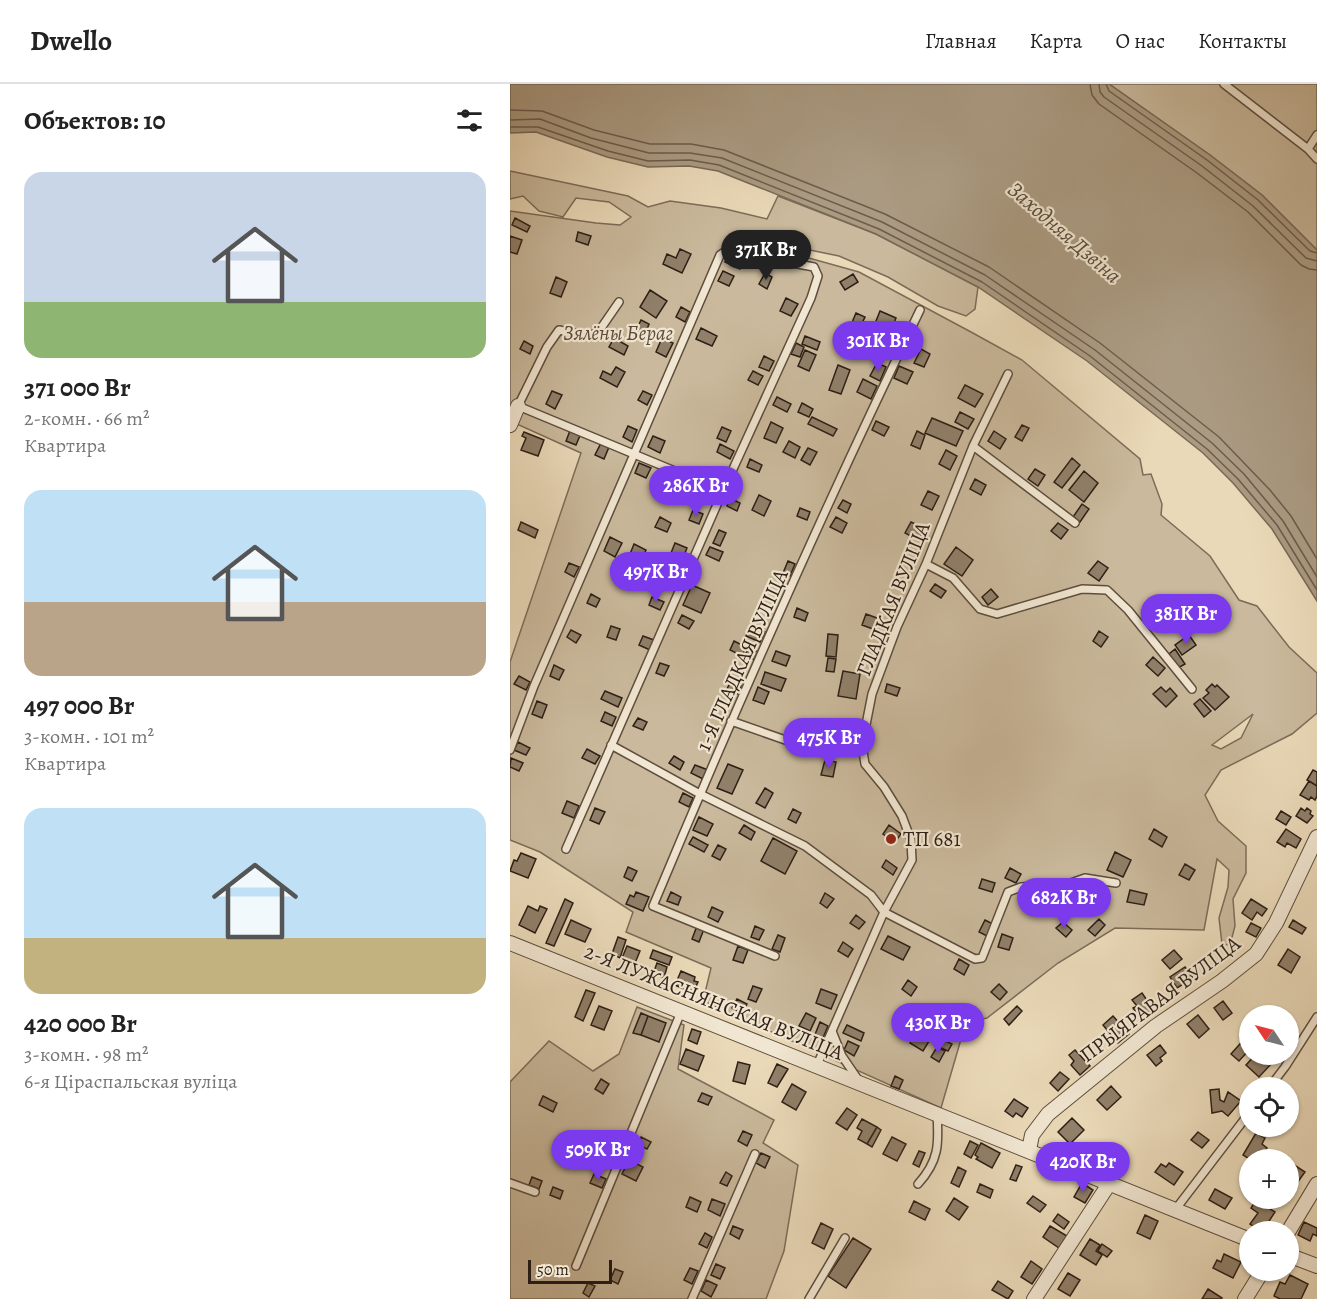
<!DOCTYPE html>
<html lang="ru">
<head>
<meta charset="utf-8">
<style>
	body { margin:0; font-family:Alegreya,serif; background:#f2f2f2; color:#222; height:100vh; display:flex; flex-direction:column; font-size:22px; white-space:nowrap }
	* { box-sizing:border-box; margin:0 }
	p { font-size:20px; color:#767676 }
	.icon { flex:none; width:33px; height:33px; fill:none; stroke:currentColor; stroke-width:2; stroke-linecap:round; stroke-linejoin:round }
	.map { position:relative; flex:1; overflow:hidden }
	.panel { display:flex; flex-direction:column; background:#fff; width:510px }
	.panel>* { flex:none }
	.needle { width:39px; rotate:305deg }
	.controls { position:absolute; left:729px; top:921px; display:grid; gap:12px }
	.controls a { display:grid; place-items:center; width:60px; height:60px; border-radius:50%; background:#fff; box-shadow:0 2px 4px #0004; font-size:30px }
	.scale { position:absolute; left:18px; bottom:15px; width:84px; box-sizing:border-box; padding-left:6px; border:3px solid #2e1f16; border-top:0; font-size:16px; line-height:21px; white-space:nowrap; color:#2e1f16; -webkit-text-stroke:4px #f1e6d1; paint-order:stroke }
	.price { position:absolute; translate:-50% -51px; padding:0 14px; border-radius:21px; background:#7c3aed; color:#fff; font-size:20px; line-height:39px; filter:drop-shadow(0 2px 3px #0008) }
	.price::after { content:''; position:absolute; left:50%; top:36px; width:18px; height:14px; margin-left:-9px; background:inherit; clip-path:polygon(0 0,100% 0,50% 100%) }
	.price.active { background:#222; color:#fff }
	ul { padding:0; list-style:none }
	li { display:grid; align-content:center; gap:12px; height:318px; padding:0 24px }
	li span { display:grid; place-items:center; height:186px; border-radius:18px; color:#555 }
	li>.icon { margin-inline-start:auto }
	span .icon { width:108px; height:108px; fill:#fffc; stroke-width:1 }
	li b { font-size:26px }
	h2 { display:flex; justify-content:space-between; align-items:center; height:72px; padding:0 24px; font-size:26px }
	header { display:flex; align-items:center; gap:36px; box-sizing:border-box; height:84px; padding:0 30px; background:#fff; border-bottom:2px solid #e0e0e0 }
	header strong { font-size:28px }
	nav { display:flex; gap:33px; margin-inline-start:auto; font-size:21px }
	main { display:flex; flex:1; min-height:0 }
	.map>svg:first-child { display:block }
	.green { fill:#cab99c; stroke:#7c6c59; stroke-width:1.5; fill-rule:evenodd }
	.water { fill:#aa9a81; stroke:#786956; stroke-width:1.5 }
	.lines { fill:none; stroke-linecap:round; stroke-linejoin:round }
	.shore { stroke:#6c5c4c; stroke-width:1.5 }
	.building { fill:#90806a; stroke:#2e1f16; stroke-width:1.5 }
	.lane-casing { stroke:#5d4e3e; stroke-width:10 }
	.street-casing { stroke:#5d4e3e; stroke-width:16 }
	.lane { stroke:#f1e6d1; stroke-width:7 }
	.street { stroke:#f1e6d1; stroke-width:14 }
	.poi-dot { fill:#8f2418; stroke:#f1e6d1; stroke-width:2 }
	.labels { text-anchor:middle; stroke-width:4.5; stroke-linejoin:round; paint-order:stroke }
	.park-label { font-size:21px; font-style:italic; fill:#5d4d3e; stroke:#f1e6d1 }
	.street-label { font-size:21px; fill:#2e1f16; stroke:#f1e6d1 }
	.poi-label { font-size:21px; fill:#2e1f16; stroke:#f1e6d1; text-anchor:start }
	.water-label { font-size:22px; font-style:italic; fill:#594a3b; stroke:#f1e6d1 }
</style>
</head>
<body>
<header>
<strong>Dwello</strong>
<nav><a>Главная</a><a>Карта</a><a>О нас</a><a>Контакты</a></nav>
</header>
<main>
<section class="panel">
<h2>Объектов: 10<svg class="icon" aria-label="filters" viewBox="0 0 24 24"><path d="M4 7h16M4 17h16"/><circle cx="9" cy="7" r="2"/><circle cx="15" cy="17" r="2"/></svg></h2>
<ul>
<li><span style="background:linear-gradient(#c9d6e8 70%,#8fb573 0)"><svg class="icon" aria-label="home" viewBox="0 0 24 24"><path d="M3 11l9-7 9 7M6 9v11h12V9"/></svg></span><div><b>371 000 Br</b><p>2-комн. · 66 m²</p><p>Квартира</p></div></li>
<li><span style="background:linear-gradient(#bfe0f5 60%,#b9a48a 0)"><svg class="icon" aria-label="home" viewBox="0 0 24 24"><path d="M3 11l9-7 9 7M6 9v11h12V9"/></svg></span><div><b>497 000 Br</b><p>3-комн. · 101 m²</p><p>Квартира</p></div></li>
<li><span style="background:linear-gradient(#bfe0f5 70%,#c2b280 0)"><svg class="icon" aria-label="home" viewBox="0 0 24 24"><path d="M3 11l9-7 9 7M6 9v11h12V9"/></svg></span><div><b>420 000 Br</b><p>3-комн. · 98 m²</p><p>6-я Ціраспальская вуліца</p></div></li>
</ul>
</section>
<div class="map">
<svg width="807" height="1215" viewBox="0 0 807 1215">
	<rect width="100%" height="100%" fill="#ead9b8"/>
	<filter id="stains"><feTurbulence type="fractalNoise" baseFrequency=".00333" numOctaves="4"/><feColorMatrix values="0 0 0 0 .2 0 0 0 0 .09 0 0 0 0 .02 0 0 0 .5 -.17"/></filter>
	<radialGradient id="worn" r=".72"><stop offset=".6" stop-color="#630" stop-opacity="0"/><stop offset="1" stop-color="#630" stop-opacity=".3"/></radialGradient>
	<path class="green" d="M599 0H807V166L752 111 700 71Z
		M0 87 118 112 138 123 160 117 211 124 257 135 268 112 366 150 468 203 465 225 456 232 428 222 378 193 329 172 275 161 254 160 224 149 218 154 263 164 349 188 461 248 512 276 630 375 633 391 641 390 652 420 651 431 700 472 729 516 747 522 779 563 807 589V629L782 650 711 686 695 711 708 737 736 762V789L723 815 725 842 720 861 712 860 709 834 718 803 719 786 707 775 694 846 605 844 548 879 477 934 456 938 431 1024 193 917 201 884 116 848 123 828 30 768 0 756V578L71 369 0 337V127L86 139 110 141 121 133 99 118 66 114 53 133 29 127 13 112 0 115ZM743 630 731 654 711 665 702 661Z
		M127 923 174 941 168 985 264 1036 253 1059 288 1081 274 1167 256 1215H0V998L39 957 83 987 109 970Z"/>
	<path class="water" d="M0 0H599L700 71 752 111 807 166V517L762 445 723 399 693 369 577 277 468 203 366 150 208 87 179 82 138 83 97 73 26 48 0 49Z"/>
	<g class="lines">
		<path class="shore" d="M580 0 582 11 589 20 687 89 738 128 791 181 799 185 807 186
			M589 0 590 8 594 13 692 82 743 122 796 174 807 177
			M596 0 599 7 697 76 748 116 800 167 807 169
			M0 26 32 27 84 46 140 60H181L214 66 375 130 479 183 590 259 709 353 760 406 781 432 807 475
			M0 36 30 35 81 54 139 69H180L212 74 372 138 475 191 585 266 702 359 734 390 773 437 807 493
			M0 43H28L98 67 138 77 180 76 209 81 369 145 472 198 580 272 697 365 728 395 767 441 807 506"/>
	</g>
	<path class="building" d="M5 134 20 142 17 148 2 141Z
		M68 148 81 152 78 161 66 157Z
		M0 152 12 156 7 170 0 168Z
		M170 165 181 170 172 189 153 180 157 170 166 174Z
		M219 170 233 177 230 185 215 178Z
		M213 187 224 192 219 202 208 197Z
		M255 189 262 193 257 205 249 200Z
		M343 190 348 198 335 206 330 198Z
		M46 193 57 198 51 213 40 209Z
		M140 206 157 217 146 234 130 223Z
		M276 214 288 220 281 232 270 227Z
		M171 223 180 228 175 238 166 233Z
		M370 227 386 234 382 244 366 237Z
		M346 229 355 233 349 245 341 241Z
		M131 236 139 240 134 253 125 249Z
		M191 244 207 252 202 262 186 255Z
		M295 252 310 258 307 266 292 260Z
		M104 254 118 262 114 271 99 263Z
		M152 254 163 259 156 273 146 268Z
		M14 257 23 262 20 270 10 265Z
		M286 259 294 263 290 273 281 270Z
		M411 265 420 270 414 283 404 279Z
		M295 266 306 271 299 287 288 282Z
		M254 272 264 277 259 287 249 283Z
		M367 279 376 283 370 297 360 292Z
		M328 281 340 286 331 310 319 306Z
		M389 282 403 288 397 300 384 294Z
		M106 283 115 288 107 303 90 294 93 287 101 291Z
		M243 287 253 292 248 301 238 296Z
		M353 295 367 302 361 315 347 308Z
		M455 301 473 310 465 323 448 314Z
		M42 307 52 311 45 325 36 320Z
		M133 307 142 311 137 321 128 316Z
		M267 313 281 320 277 328 263 321Z
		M292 319 303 325 299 333 288 328Z
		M450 328 464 335 458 345 445 338Z
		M302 333 327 345 323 352 298 340Z
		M422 334 453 347 446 362 415 349Z
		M366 337 379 343 374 352 362 346Z
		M261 338 273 344 266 359 254 354Z
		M512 341 519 344 512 357 505 353Z
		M118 342 127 346 122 358 113 353Z
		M212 343 221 347 216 358 207 354Z
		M61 344 71 349 66 361 56 357Z
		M407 347 415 351 410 365 401 361Z
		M484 347 496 355 490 365 478 357Z
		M14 348 34 356 28 372 11 366 16 354 12 352Z
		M143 352 155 357 150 369 138 363Z
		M279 357 290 363 285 374 273 368Z
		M91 359 99 363 94 375 85 371Z
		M210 360 224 367 220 375 207 368Z
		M298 364 307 368 300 381 291 376Z
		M436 366 447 372 440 386 429 380Z
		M562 374 570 381 552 404 544 398Z
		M240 375 252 381 249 388 237 383Z
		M129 379 141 384 136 394 125 389Z
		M525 385 535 391 528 402 518 395Z
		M574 387 588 399 574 418 559 406Z
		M465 395 476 401 471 411 460 405Z
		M418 407 429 412 422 426 411 421Z
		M249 411 261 417 254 432 242 426Z
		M220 414 230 419 227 427 217 422Z
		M333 416 341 420 337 429 328 424Z
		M572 420 579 425 570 438 563 433Z
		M290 424 300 428 297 436 287 432Z
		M183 426 193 430 189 440 179 436Z
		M150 433 161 439 157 448 145 443Z
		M326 433 337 439 332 449 320 443Z
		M11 438 28 446 25 454 8 446Z
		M401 438 414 444 408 456 395 449Z
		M548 439 558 446 551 455 541 447Z
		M209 446 216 449 210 462 203 459Z
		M100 453 112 459 105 473 94 467Z
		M165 459 177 464 173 474 161 469Z
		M124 460 136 466 132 475 120 470Z
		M200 463 213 468 209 477 196 471Z
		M446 463 463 476 452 492 434 480Z
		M157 477 170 483 165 495 152 488Z
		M278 477 285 480 280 492 273 489Z
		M588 477 598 484 589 497 578 489Z
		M59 479 69 483 64 493 55 488Z
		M126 490 139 496 135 505 122 499Z
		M425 500 436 507 431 514 420 507Z
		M182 501 200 509 191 529 173 521Z
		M481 505 488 513 478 521 472 513Z
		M81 510 90 515 86 523 77 519Z
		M142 513 154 518 150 526 139 521Z
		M287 524 298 529 295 537 284 533Z
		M356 530 367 534 363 545 352 541Z
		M172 531 184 537 179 545 168 539Z
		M101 542 110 545 106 556 97 553Z
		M241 542 255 548 250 558 236 552Z
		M61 546 71 551 66 559 57 553Z
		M589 547 598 553 591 563 583 557Z
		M318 550 328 551 326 573 316 572Z
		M679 551 686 561 672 571 665 561Z
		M133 552 144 556 140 566 129 561Z
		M224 557 236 563 232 572 220 566Z
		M239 563 249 568 244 576 235 571Z
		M665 565 675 580 668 584 659 570Z
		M266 567 280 572 276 582 262 577Z
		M643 573 655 584 648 592 636 581Z
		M318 574 326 575 324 588 316 587Z
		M150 579 159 582 154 592 146 589Z
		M44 581 54 586 49 596 40 592Z
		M333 587 350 590 346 615 328 612Z
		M255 588 276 595 271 607 251 600Z
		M9 592 20 598 16 606 4 600Z
		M221 597 231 602 227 610 217 605Z
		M377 600 390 604 387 612 375 608Z
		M702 600 705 603 707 601 719 613 705 626 693 614 699 609 696 606Z
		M248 603 259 608 254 620 243 616Z
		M651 603 656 608 660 604 667 612 656 623 643 610Z
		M95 607 112 614 108 623 91 615Z
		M690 615 701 627 694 633 684 620Z
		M27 617 37 621 32 634 22 630Z
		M95 628 106 633 102 642 91 637Z
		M128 634 137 638 133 646 123 642Z
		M8 658 20 664 16 671 4 666Z
		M77 665 90 672 85 680 72 674Z
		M164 672 174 678 170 686 159 679Z
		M1 674 13 679 9 687 0 683Z
		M315 676 326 678 323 693 311 691Z
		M218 680 233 686 222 710 207 704Z
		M185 681 198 686 193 695 181 689Z
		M803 686 807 688V702L797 696Z
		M799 697 807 702V712L805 716 801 713 799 716 790 711Z
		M255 704 263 709 255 724 246 719Z
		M173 709 183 714 179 723 169 718Z
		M57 717 69 722 64 734 52 729Z
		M85 724 95 728 89 740 80 736Z
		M791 724 795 727 797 724 801 727 800 730 803 732 797 739 786 732Z
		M283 725 291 729 286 739 278 735Z
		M771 727 781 733 776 741 766 735Z
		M189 733 203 740 197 752 183 746Z
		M234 741 245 748 241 756 229 749Z
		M379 741 391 750 385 758 373 750Z
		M644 745 657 753 652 763 639 755Z
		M776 745 791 755 786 764 777 759 775 763 767 758Z
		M183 753 198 761 194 768 179 760Z
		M263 754 287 767 275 790 251 777Z
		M208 761 216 765 210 776 202 772Z
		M605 768 621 776 613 793 597 786Z
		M11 769 26 775 18 794 0 787 4 776 7 777Z
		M376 776 387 784 383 791 372 783Z
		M675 780 685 786 679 796 669 791Z
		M118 783 127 787 122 797 114 793Z
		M500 784 511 790 506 799 495 794Z
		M472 795 485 799 482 808 469 804Z
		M620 806 637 810 634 821 617 818Z
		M571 807 580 812 574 825 564 820Z
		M126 808 139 813 133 827 116 820 120 811 124 813Z
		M161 808 171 813 168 821 157 817Z
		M315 809 324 815 317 824 310 819Z
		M55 815 63 819 44 862 36 859Z
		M741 815 757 825 752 832 747 828 742 836 732 829Z
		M18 822 28 827 30 822 37 825 25 849 9 841Z
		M202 823 213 828 208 838 198 833Z
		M346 831 355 838 349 845 340 839Z
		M589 835 595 841 585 852 578 846Z
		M61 836 81 845 75 858 55 850Z
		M475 836 483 840 477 852 469 848Z
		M783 836 796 844 792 850 779 843Z
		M553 838 562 846 556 853 546 844Z
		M741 839 751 844 746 853 736 848Z
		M187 842 194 845 189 858 182 855Z
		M245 842 254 846 249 856 241 853Z
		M492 850 503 854 499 866 488 863Z
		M268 851 275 854 270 868 262 865Z
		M378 852 400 863 393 876 371 865Z
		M108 853 116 856 110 874 102 870Z
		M333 858 343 865 338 873 328 867Z
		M117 862 130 867 125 879 112 874Z
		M228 862 238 866 233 879 223 876Z
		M778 865 790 873 781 889 768 881Z
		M143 866 162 873 159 881 140 874Z
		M664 866 672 875 660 885 652 876Z
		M449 875 459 881 454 891 444 885Z
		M147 879 157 883 154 894 143 890Z
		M675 883 683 894 667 904 660 893Z
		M171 887 185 893 184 897 188 898 183 909 165 901Z
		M398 896 407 903 401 912 392 905Z
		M489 900 497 908 490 916 481 908Z
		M243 902 252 905 246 918 238 915Z
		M311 905 327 911 321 925 306 919Z
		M76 906 85 909 73 937 65 933Z
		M632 909 643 925 630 934 623 924 627 922 622 916Z
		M227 915 237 920 232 929 222 924Z
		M713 917 722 929 713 936 704 924Z
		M89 922 102 927 94 946 81 941Z
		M507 922 512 927 499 941 494 935Z
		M131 929 138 932 131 951 123 949Z
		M296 929 306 934 300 947 289 942Z
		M688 931 699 945 689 954 677 940Z
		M138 932 156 939 149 958 131 951Z
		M603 932 619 950 608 959 593 941Z
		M310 938 318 942 312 956 304 953Z
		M337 941 354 949 351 957 333 949Z
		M410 942 424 949 413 967 400 959Z
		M182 945 191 948 187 960 178 956Z
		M737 952 740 954V965L729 977 721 970Z
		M431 955 442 960 438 967 427 962Z
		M338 957 349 962 344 972 334 966Z
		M650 961 656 969 650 974 652 977 646 982 637 971Z
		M427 963 435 967 429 978 421 973Z
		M176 965 194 972 188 987 170 980Z
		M565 966 580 982 570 991 561 981 564 977 559 971Z
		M746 970H752L762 979 749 993 736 981Z
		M228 978 240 981 235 1000 223 997Z
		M267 980 278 985 267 1003 258 999Z
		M550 988 559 995 548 1007 540 999Z
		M385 992 393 996 389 1005 381 1002Z
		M91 995 99 1000 93 1010 85 1005Z
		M282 1000 296 1008 286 1026 272 1018Z
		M601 1002 611 1013 597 1026 587 1016Z
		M709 1005 710 1016 714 1018 718 1008 731 1017 718 1032 712 1027 702 1029 700 1006Z
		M192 1009 202 1013 198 1021 188 1017Z
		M33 1012 47 1019 43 1028 29 1021Z
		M504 1015 518 1024 512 1033 506 1029 503 1033 495 1027Z
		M337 1024 347 1031 337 1046 326 1039Z
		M562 1034 574 1046 560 1060 548 1048Z
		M352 1035 367 1043 357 1060 348 1055 352 1047 347 1044Z
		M367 1043 371 1046 362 1063 357 1060Z
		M233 1047 242 1051 237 1062 228 1057Z
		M688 1048 699 1056 692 1064 681 1056Z
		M746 1049 755 1054 752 1060 757 1064 750 1076H741L733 1071Z
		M131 1053 141 1058 137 1065 127 1060Z
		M382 1053 396 1060 387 1077 373 1070Z
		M460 1057 468 1061 461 1074 454 1070Z
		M471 1059 490 1069 482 1084 466 1075 468 1073 465 1071Z
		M409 1067 415 1069 409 1083 403 1080Z
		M251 1069 260 1073 255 1084 246 1079Z
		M119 1076 133 1083 126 1097 112 1090Z
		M778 1077 795 1088 787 1099 778 1094Z
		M659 1079 673 1088 664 1101 645 1088 651 1080 656 1083Z
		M506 1081 512 1083 506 1097 500 1095Z
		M448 1083 456 1087 449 1103 441 1099Z
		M216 1088 222 1092 217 1102 210 1099Z
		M84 1090 96 1095 92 1104 80 1099Z
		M22 1093 32 1097 29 1105 19 1101Z
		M572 1099 583 1106 575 1119 564 1113Z
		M470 1100 483 1106 480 1114 467 1108Z
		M43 1103 53 1107 50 1115 40 1111Z
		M705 1105 722 1114 715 1125 699 1116Z
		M523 1112 536 1121 530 1128 517 1119Z
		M180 1113 191 1118 187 1128 176 1123Z
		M444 1114 458 1123 449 1136 436 1127Z
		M202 1115 215 1120 210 1132 198 1126Z
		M746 1116 765 1128 752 1148 740 1140 748 1129 741 1124Z
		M404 1117 420 1125 415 1136 399 1128Z
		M548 1130 559 1138 554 1145 543 1137Z
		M635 1131 648 1137 640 1155 627 1149Z
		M794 1138 807 1144V1152L803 1150 800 1157 788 1151Z
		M311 1139 323 1145 314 1165 302 1159Z
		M223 1142 233 1146 229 1155 220 1150Z
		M540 1142 557 1152 549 1164 533 1153Z
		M195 1149 202 1153 197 1164 189 1160Z
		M343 1154 361 1165 336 1204 318 1192Z
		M580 1155 590 1161 586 1167 592 1171 586 1181 570 1171Z
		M592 1160 602 1167 597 1173 588 1167Z
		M714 1170 731 1178 723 1194 703 1184 707 1176 711 1178Z
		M521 1177 532 1185 522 1200 511 1193Z
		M206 1180 215 1184 210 1195 201 1191Z
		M180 1184 188 1187 182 1200 174 1196Z
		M105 1185 113 1188 108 1200 100 1196Z
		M558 1189 570 1196 560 1212 548 1205Z
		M780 1191 798 1200 791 1215H770L764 1212 770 1198 775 1200Z
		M196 1196 207 1201 201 1213 191 1207Z
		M488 1197 503 1207 498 1215 482 1206Z
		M78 1199 85 1202 79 1213 73 1209Z
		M698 1205 712 1214 711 1215H692Z"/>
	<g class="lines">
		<defs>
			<path id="lane" d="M714 0 798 65 807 75
				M798 65 807 51
				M109 218 87 250 72 251 49 246 37 263 8 322 213 407
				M463 362 565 439
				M416 480 443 494 470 525 487 530 572 505 597 506 618 526 682 605
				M221 637 281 658 308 663
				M101 661 190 710 295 762 361 811 374 828 465 875 472 874 498 808 511 803 558 800 575 794 606 799
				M0 666 24 602 210 171 222 163 255 174 304 183 308 192 301 214 213 407 56 765
				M265 872 143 822C227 621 315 422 410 226
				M322 947 332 972 349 997
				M307 981 374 828 402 776 401 756 392 732 374 703 355 680 352 661 362 610 387 543 416 480 463 362 498 290
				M759 1004 775 983 807 933
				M0 1099 25 1108
				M408 1100C429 1077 429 1060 427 1030
				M665 1126 740 1028
				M66 1182 171 928
				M182 1215 245 1070
				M299 1215 335 1154"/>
			<path id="street" d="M0 341 8 322
				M0 859 740 1156
				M519 1066 522 1051 538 1030 646 942 712 897 746 870 766 839 807 753
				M778 1148 807 1100
				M778 1171 807 1182
				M524 1215 599 1100
				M735 1215 753 1186"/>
		</defs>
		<use href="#lane" class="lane-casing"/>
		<use href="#street" class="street-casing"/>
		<use href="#lane" class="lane"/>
		<use href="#street" class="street"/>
	</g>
	<circle class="poi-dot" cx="381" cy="755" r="6"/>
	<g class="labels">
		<g class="park-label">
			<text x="108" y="256">Зялёны Бераг</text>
		</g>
		<g class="street-label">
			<text transform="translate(383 515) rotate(-68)" y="7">ГЛАДКАЯ ВУЛІЦА</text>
			<text transform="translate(232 576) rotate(-66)" y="7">1-Я ГЛАДКАЯ ВУЛІЦА</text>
			<text transform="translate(650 915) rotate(-37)" y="7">ПРЫЯРАВАЯ ВУЛІЦА</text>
			<text transform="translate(204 918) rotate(22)" y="7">2-Я ЛУЖАСНЯНСКАЯ ВУЛІЦА</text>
		</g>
		<g class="poi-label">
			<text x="393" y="762">ТП 681</text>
		</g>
		<g class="water-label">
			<text transform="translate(555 148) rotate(41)" y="8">Заходняя Дзвіна</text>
		</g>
	</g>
	<rect width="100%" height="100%" filter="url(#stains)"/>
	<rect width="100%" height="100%" fill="url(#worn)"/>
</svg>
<div class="controls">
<a><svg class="needle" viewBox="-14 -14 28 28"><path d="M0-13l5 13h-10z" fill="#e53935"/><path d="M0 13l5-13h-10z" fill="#767676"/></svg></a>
<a><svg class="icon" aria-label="locate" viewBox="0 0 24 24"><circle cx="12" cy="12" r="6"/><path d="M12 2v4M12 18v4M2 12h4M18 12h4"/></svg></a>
<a>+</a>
<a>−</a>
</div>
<div class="scale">50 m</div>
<b class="price active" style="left:256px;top:197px">371K Br</b>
<b class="price" style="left:368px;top:288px">301K Br</b>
<b class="price" style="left:186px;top:433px">286K Br</b>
<b class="price" style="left:146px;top:519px">497K Br</b>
<b class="price" style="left:676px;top:561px">381K Br</b>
<b class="price" style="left:319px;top:685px">475K Br</b>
<b class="price" style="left:554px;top:845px">682K Br</b>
<b class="price" style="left:428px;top:970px">430K Br</b>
<b class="price" style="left:88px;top:1097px">509K Br</b>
<b class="price" style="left:573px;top:1109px">420K Br</b>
</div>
</main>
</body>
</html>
